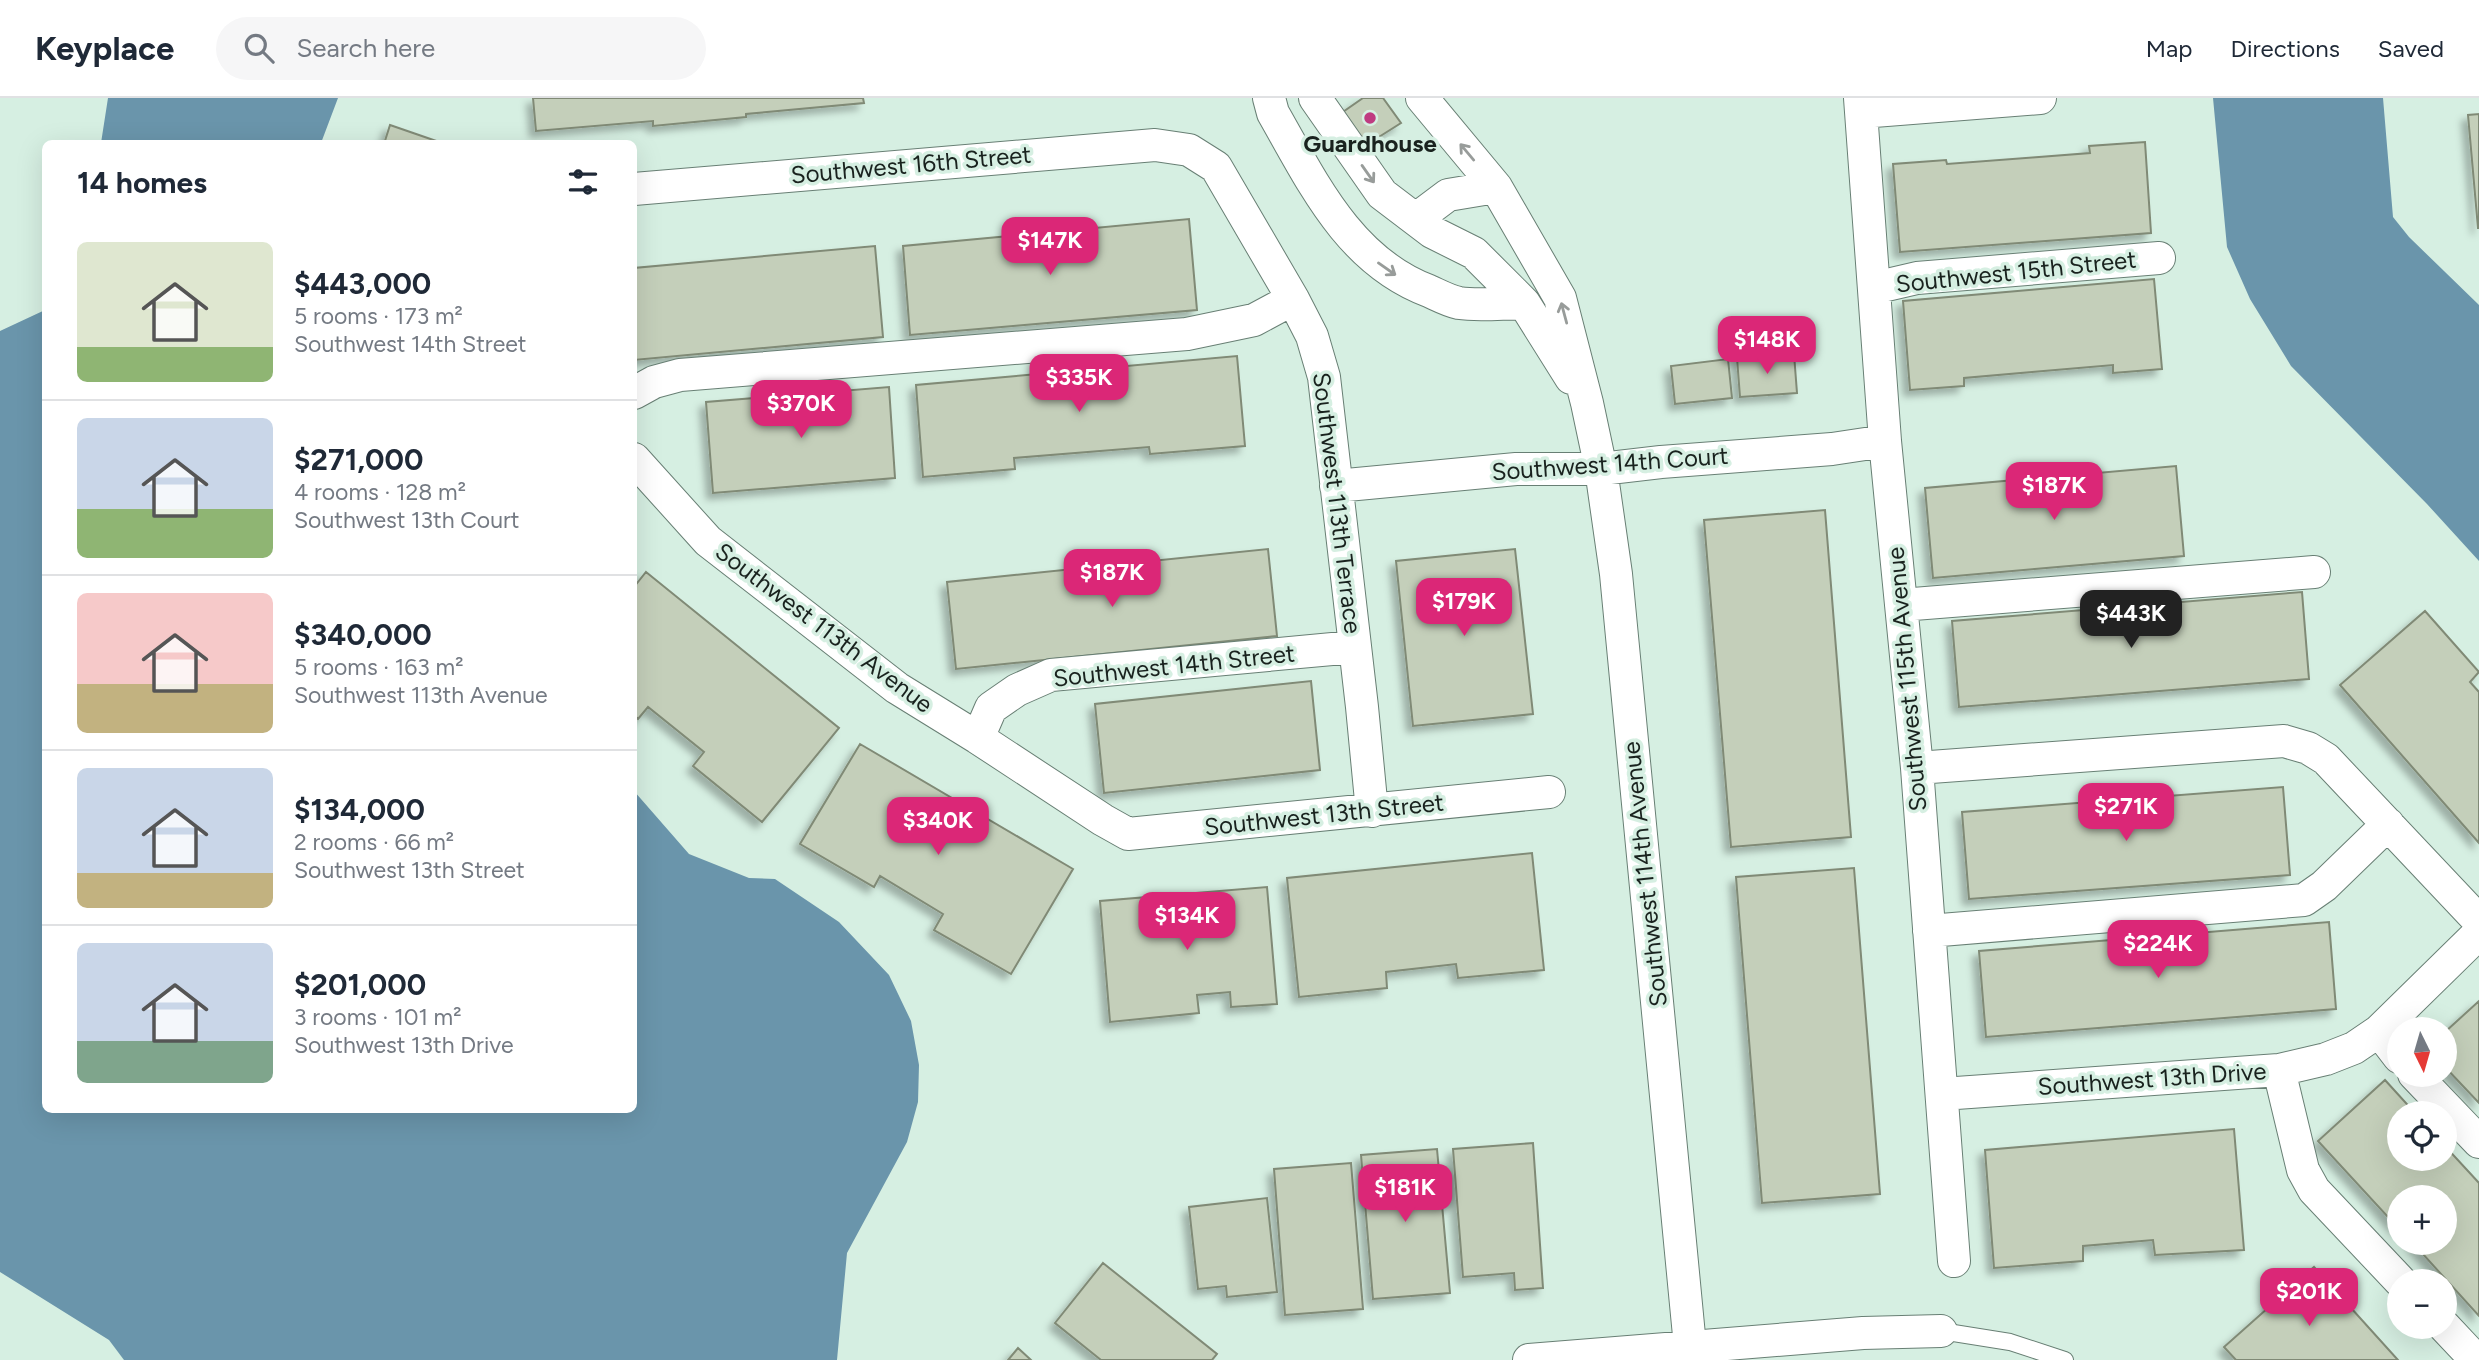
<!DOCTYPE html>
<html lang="en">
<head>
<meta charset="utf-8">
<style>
	body { margin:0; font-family:Figtree,sans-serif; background:#f6f6f7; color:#1f2937; height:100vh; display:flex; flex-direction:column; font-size:26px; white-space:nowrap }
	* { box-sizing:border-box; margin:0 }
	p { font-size:23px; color:#747a83 }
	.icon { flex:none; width:38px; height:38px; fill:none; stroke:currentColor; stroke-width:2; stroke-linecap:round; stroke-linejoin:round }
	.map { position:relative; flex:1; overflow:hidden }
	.drawer { position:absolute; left:42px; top:42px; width:595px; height:973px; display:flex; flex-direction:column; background:#fff; border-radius:10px; box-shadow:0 7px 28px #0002 }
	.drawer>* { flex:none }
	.needle { width:46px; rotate:175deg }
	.fabs { position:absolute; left:2387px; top:919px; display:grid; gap:14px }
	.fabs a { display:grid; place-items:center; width:70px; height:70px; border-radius:50%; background:#fff; box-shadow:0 7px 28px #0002; font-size:35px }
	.price { position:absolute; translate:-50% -60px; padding:0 16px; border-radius:14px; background:#db2777; color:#fff; font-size:23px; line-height:46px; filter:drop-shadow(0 2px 4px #0008) }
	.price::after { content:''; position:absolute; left:50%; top:42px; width:21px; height:16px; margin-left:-10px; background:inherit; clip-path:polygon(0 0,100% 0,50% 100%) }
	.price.on { background:#222; color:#fff }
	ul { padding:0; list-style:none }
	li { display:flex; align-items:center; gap:21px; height:175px; padding:0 35px }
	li+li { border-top:2px solid #e0e1e3 }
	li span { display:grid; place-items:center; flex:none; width:196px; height:140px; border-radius:10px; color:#555 }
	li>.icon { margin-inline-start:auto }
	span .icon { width:84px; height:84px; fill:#fffc; stroke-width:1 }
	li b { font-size:30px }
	h2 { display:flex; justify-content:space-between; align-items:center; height:84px; padding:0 35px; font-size:30px }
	header { display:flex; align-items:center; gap:42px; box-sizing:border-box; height:98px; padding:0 35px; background:#fff; border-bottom:2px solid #e0e1e3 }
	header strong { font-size:33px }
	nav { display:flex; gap:38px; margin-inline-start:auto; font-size:24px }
	.search { width:490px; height:63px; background:#f6f6f7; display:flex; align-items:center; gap:18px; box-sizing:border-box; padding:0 24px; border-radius:38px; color:#747a83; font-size:26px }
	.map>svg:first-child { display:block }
	.water { fill:#6a95ab }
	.building { fill:#c4cfba; stroke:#808a76; stroke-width:2; filter:url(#shadow) }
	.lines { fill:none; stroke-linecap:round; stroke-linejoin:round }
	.lane-casing { stroke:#687f74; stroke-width:18 }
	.street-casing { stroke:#687f74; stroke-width:34 }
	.lane { stroke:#fff; stroke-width:16 }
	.street { stroke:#fff; stroke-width:32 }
	.oneway { stroke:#989c9a }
	.poi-dot { fill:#bf3b81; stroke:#d6efe2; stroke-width:2.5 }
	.labels { text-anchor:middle; stroke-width:7; stroke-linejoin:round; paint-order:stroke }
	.poi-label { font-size:24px; font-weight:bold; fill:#19221e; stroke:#d6efe2 }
	.street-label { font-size:24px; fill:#19221e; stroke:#d6efe2 }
</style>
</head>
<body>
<header>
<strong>Keyplace</strong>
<div class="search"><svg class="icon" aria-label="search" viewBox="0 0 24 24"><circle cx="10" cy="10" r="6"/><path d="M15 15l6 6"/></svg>Search here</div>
<nav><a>Map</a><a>Directions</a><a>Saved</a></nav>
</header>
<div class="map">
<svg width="2479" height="1262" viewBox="0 0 2479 1262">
	<defs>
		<filter id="shadow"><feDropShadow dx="-6" dy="6" stdDeviation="3.5" flood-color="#0004"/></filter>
	</defs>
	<rect width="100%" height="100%" fill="#d6efe2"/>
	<path class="water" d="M108 0H338L321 45H101Z
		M2213 0H2383L2393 119 2409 139 2479 207V463L2427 406 2291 268 2250 201 2227 149Z
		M45 212 46 1012H634V693L689 756 749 780 775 781 839 824 889 877 911 923 919 967 918 1004 907 1044 847 1155 837 1262H124L109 1242 0 1174V233Z"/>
	<path class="building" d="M533 0H863L864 5 746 16V19L653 28V23L536 33Z
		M1363 0H1383L1401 25 1363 49 1340 16Z
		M2479 16V130H2478L2468 17Z
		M390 27 445 46H384Z
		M2145 44 2151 135 1900 154 1893 66 1946 62 1947 66 2090 55 2089 48Z
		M1189 121 1197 212 910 237 903 148Z
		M875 148 883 239 634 262V170Z
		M2154 181 2162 271 2113 275V267L1964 280V288L1910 292 1903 203Z
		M1794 256 1797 295 1740 299 1737 260Z
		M1237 258 1245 348 1150 356 1149 349 1014 360 1015 371 923 379 916 287Z
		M1728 261 1732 300 1675 306 1671 268Z
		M889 289 895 380 713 395 706 304Z
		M2176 368 2184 458 1933 480 1925 390Z
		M1825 412 1851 739 1731 749 1704 422Z
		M1268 451 1277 538 956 571 947 484Z
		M1515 451 1533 616 1413 628 1396 463Z
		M646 474 839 630 762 724 693 668 704 654 648 609 638 621 634 617V489Z
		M2302 494 2309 581 1959 609 1952 523Z
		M2425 513 2479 574 2470 584 2479 594V745L2340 587Z
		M1311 583 1320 672 1104 695 1095 606Z
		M860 646 1073 771 1011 876 934 832 943 816 880 778 874 789 800 746Z
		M2283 689 2290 777 1969 801 1962 714Z
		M1532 755 1544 872 1458 880 1456 866 1386 874 1387 890 1299 899 1287 780Z
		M1854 770 1880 1096 1762 1105 1736 779Z
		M1267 789 1277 906 1231 909 1230 894 1197 897 1199 915 1110 924 1100 803Z
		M2329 824 2336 911 1986 939 1979 853Z
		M2479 903V1005L2445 969V934Z
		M2385 982 2415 1015H2399V1060H2445V1048L2479 1085V1218L2412 1144H2445V1099H2399V1131L2318 1043Z
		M2234 1031 2244 1152 2155 1157 2153 1142 2083 1148V1163L1994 1170 1985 1052Z
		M1533 1045 1543 1190 1515 1192 1514 1175 1463 1179 1453 1051Z
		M1437 1051 1450 1195 1373 1201 1361 1057Z
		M1351 1065 1363 1211 1285 1217 1274 1071Z
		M1267 1100 1277 1194 1227 1199 1226 1188 1198 1191 1189 1109Z
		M1103 1165 1217 1256 1212 1262H1101L1055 1225Z
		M2314 1169 2398 1262H2236L2224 1249Z
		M1018 1250 1031 1262H1008Z"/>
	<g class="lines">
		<defs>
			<path id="lane" d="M1941 1233 2010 1244 2065 1262"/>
			<path id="street" d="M1269 0 1273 15C1313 85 1349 163 1429 193 1438 197 1449 203 1459 205 1479 208 1503 205 1524 205L1571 280
				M1315 0 1382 96 1432 134 1474 155 1524 205
				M1422 0 1496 89 1560 200 1587 305 1601 371 1616 476 1690 1248
				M1860 0 1885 343 1917 670 1954 1163
				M1861 14 2040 0
				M634 91 1155 47 1189 52 1216 69 1293 201 1312 238 1324 279 1362 609 1372 713
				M1416 121 1448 97 1496 89
				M1874 190 1917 180 2159 160
				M634 295 654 284 680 277 1187 236 1254 222 1293 201
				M634 361 708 443 897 590 978 640 1103 722 1128 736 1549 694
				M1336 388 1516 371H1601L1661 364 1832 351 1885 343
				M1901 507 2314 474
				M978 640 991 610 1017 592 1051 577 1354 549
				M1917 670 2284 643 2308 650 2326 661 2479 823
				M1929 833 2304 802 2324 788 2388 726
				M2379 933 2399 959
				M2279 972 2326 961 2354 950 2379 933 2479 835
				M2414 976 2479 1044
				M1942 996 2279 972 2303 1072 2314 1092 2400 1183
				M2444 1228 2476 1262
				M1529 1262 1863 1235 1941 1233"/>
		</defs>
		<use href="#lane" class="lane-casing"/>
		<use href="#street" class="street-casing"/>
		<use href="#lane" class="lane"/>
		<use href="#street" class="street"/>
	</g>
	<defs><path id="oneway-shaft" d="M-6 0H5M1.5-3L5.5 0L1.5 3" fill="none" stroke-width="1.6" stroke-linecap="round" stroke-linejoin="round" transform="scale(1.75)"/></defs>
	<g class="oneway">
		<use href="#oneway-shaft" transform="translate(1467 54) rotate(-130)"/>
		<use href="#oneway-shaft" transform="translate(1368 76) rotate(55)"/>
		<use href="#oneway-shaft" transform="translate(1387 171) rotate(35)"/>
		<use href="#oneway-shaft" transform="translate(1564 215) rotate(-105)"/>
	</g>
	<circle class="poi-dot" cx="1370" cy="20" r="7"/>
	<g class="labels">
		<g class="poi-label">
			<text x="1370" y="54">Guardhouse</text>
		</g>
		<g class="street-label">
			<text transform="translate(911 67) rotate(-5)" y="8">Southwest 16th Street</text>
			<text transform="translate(2016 174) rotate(-6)" y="8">Southwest 15th Street</text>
			<text transform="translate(1610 366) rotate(-4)" y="8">Southwest 14th Court</text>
			<text transform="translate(1337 405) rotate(83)" y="8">Southwest 113th Terrace</text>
			<text transform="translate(824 530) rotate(37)" y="8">Southwest 113th Avenue</text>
			<text transform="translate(1174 568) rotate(-6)" y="8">Southwest 14th Street</text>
			<text transform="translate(1907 581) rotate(-95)" y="8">Southwest 115th Avenue</text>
			<text transform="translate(1324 717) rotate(-6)" y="8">Southwest 13th Street</text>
			<text transform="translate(1645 776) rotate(-96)" y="8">Southwest 114th Avenue</text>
			<text transform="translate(2152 981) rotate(-4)" y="8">Southwest 13th Drive</text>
		</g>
	</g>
</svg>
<div class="fabs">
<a><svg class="needle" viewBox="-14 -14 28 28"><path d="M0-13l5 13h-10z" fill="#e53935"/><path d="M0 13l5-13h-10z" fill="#747a83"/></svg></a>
<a><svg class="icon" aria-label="locate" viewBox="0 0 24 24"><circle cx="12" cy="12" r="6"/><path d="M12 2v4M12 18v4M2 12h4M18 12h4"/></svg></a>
<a>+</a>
<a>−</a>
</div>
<b class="price" style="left:1050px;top:179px">$147K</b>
<b class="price" style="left:1767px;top:278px">$148K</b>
<b class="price" style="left:1079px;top:316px">$335K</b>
<b class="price" style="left:801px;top:342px">$370K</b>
<b class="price" style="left:2054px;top:424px">$187K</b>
<b class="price" style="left:1112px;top:511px">$187K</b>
<b class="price" style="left:1464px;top:540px">$179K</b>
<b class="price on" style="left:2131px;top:552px">$443K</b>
<b class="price" style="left:2126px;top:745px">$271K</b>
<b class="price" style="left:938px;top:759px">$340K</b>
<b class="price" style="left:1187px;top:854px">$134K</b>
<b class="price" style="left:2158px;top:882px">$224K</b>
<b class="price" style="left:1405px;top:1126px">$181K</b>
<b class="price" style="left:2309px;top:1230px">$201K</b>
<section class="drawer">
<h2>14 homes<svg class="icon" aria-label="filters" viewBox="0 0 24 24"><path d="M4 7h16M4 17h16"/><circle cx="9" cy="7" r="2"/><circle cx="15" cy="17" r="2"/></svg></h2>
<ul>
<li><span style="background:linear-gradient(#dfe7d0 75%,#8fb573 0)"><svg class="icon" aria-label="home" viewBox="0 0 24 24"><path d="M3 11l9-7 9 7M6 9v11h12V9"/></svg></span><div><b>$443,000</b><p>5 rooms · 173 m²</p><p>Southwest 14th Street</p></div></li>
<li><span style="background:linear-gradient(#c9d6e8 65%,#8fb573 0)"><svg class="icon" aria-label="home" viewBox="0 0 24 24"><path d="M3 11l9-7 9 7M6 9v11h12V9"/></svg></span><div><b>$271,000</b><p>4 rooms · 128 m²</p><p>Southwest 13th Court</p></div></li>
<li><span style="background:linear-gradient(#f6c9c9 65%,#c2b280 0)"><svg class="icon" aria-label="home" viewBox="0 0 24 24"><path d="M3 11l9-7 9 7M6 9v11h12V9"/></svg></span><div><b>$340,000</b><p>5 rooms · 163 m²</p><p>Southwest 113th Avenue</p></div></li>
<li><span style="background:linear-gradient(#c9d6e8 75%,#c2b280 0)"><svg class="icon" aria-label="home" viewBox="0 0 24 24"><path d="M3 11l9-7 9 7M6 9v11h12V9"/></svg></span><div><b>$134,000</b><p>2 rooms · 66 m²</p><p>Southwest 13th Street</p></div></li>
<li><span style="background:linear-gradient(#c9d6e8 70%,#7fa58c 0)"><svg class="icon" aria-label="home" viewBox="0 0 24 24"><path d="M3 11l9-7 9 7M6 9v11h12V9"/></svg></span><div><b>$201,000</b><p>3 rooms · 101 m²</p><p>Southwest 13th Drive</p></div></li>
</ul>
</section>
</div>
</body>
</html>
